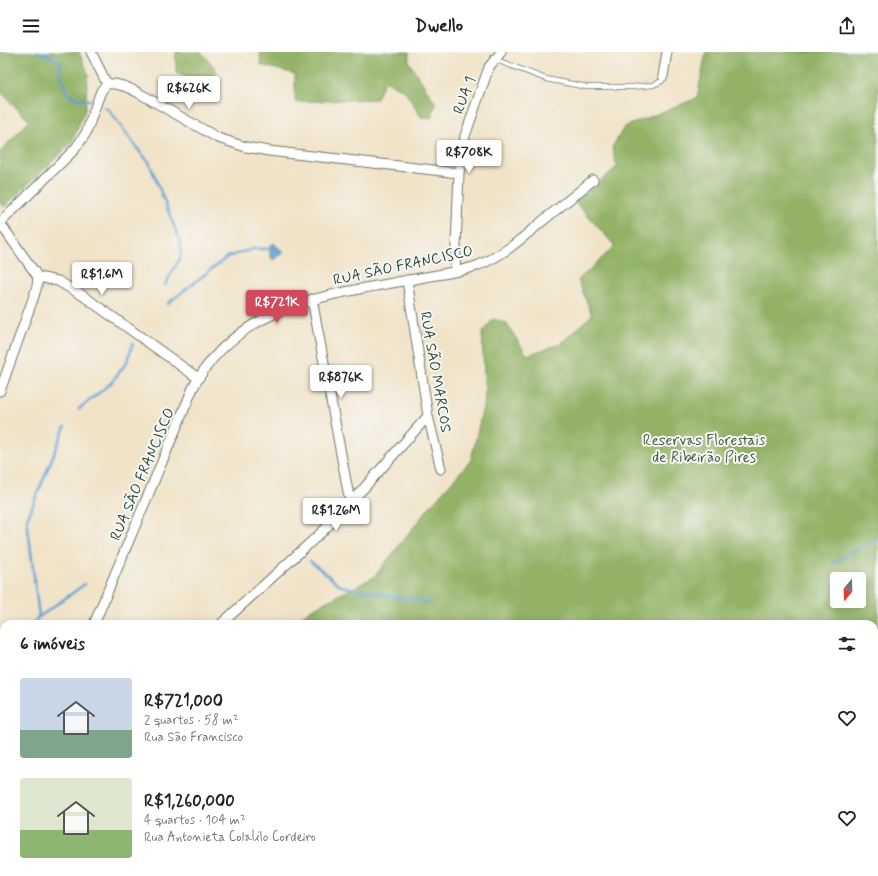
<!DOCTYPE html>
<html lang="pt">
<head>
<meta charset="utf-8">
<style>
	body { margin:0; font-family:Mynerve,sans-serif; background:#f6f6f6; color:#202124; height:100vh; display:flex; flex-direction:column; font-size:15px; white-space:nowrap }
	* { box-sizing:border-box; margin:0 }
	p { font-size:13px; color:#757577 }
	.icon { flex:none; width:22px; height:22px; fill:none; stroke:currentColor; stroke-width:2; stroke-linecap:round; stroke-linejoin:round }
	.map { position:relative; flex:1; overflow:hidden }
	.sheet { position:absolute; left:0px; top:568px; width:878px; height:256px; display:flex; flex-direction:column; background:#fff; border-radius:12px 12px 0 0; box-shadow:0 2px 10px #0003 }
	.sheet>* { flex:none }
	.needle { width:26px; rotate:199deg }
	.fabs { position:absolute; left:830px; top:520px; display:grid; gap:8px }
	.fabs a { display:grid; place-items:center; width:36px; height:36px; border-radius:4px; background:#fff; box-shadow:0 2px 10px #0003; font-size:20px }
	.price { position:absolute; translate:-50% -34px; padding:0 9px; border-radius:4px; background:#fff; color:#222; font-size:13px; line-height:26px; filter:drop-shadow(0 1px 2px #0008) }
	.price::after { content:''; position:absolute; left:50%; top:24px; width:12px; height:9px; margin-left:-6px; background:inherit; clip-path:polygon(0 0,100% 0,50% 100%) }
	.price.on { background:#d1495b; color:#fff }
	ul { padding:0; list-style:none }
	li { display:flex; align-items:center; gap:12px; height:100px; padding:0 20px }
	li span { display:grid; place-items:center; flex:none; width:112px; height:80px; border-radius:4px; color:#555 }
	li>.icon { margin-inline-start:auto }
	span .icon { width:48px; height:48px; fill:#fffc; stroke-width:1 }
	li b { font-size:17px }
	h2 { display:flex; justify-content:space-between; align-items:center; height:48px; padding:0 20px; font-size:17px }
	header { display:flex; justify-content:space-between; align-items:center; height:52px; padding:0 20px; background:#fff; font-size:18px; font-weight:800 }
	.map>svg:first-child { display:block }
	.forest { fill:#93b266; stroke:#59784d; fill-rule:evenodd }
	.water { fill:#5ea1d2; stroke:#3e6f83 }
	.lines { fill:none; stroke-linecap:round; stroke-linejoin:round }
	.stream { stroke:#5ea1d2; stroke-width:2.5 }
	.service-casing { stroke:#687768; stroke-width:6 }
	.minor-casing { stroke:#687768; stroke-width:11 }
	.service { stroke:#fff; stroke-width:4.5 }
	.minor { stroke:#fff; stroke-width:9 }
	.labels { text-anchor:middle; stroke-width:4; stroke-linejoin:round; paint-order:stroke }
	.street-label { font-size:15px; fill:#1f3d34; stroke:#f6f6f2 }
	.park-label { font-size:15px; fill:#3e5a41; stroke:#f6f6f2 }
</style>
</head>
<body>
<header><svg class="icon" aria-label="menu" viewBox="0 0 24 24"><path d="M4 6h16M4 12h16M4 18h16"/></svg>Dwello<svg class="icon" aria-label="share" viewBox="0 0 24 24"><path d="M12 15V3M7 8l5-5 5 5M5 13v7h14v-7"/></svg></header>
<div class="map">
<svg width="878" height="824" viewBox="0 0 878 824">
	<rect width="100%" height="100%" fill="#f6f6f2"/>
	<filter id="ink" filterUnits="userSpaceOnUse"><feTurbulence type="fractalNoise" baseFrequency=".025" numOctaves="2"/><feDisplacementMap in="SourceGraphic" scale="8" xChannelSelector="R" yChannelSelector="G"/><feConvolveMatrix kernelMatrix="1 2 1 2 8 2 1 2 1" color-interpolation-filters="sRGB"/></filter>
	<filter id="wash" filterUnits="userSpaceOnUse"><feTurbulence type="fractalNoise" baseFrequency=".012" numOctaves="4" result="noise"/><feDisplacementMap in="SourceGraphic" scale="16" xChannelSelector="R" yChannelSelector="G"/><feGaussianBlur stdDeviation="0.9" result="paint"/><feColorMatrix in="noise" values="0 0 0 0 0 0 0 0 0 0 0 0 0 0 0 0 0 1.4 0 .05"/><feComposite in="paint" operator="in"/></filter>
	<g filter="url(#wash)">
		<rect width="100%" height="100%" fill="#f1e3c8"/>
		<path class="forest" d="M0 0H79L88 21 85 58 71 92 4 155 0 151V100L29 69 0 39Z
			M176 0H201L217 18 212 35 176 21Z
			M260 0H409V10L436 52 431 66 421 65 404 38 384 29 377 47 295 50V22L261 13Z
			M706 0H878V704L874 700V572H292L310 558 374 525 432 452 471 408 485 346 482 281 493 267 506 271 527 303 560 292 592 263 578 228 615 194 575 150 617 115 612 96 624 75 697 46ZM837 527H859V549H837Z
			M154 820H192L220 824H150Z
			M233 820H479L473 824H231Z
			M552 820H608L604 824H554Z"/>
		<path class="water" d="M274 191 284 201 273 208 270 204V194Z"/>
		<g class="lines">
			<path class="stream" d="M37 0 45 2 58 8 61 14 60 22 67 42 79 47 90 48
				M104 55 108 57 140 100 149 110 180 189 181 204 165 233
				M167 252 227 205 253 197H272
				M79 357 111 331 127 310 133 291
				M310 509 341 534 431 551
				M833 511 878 486
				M39 565 85 532
				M32 572 39 565 27 467 65 375
				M0 623 4 614"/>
		</g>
	</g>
	<g filter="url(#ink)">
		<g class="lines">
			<defs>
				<path id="service" d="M494 7 546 27 587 35H632L653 33 662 29 663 24"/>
				<path id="minor" d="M91 0 107 32
					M663 24 667 0
					M0 171 75 97 86 81 101 39 107 32C118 31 127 35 137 40L218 86 246 95 269 99 459 121
					M0 171 38 225 58 229 82 243 198 326
					M455 219 459 121 465 84 489 15 501 0
					M407 228 428 364 441 417
					M312 247 350 450
					M0 339 34 244 37 234 38 225
					M94 572 193 336C238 250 335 242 420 226 440 222 461 220 479 213 503 203 520 188 539 172 557 157 575 143 593 128
					M221 572 323 479 364 436 428 364
					M0 757 4 755
					M0 799 4 793
					M47 820 53 824
					M625 824 638 821 649 824"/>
			</defs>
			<use href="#service" class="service-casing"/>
			<use href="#minor" class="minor-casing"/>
			<use href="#service" class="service"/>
			<use href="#minor" class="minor"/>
		</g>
	</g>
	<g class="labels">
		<g class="street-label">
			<text transform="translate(464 43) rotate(-70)" y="5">RUA 1</text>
			<text transform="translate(403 213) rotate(-12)" y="5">RUA SÃO FRANCISCO</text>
			<text transform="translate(436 320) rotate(80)" y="5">RUA SÃO MARCOS</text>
			<text transform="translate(142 422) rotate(-67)" y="5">RUA SÃO FRANCISCO</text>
		</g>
		<g class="park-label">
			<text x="704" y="393">Reservas Florestais<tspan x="704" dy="17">de Ribeirão Pires</tspan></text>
		</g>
	</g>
</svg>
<div class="fabs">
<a><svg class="needle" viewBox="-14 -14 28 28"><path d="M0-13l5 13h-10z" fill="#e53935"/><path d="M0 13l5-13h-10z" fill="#757577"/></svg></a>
</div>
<b class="price" style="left:189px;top:58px">R$626K</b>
<b class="price" style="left:469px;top:122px">R$708K</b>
<b class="price" style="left:102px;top:244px">R$1.6M</b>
<b class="price on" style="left:277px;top:272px">R$721K</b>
<b class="price" style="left:341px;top:347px">R$876K</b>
<b class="price" style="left:336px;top:480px">R$1.26M</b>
<section class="sheet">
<h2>6 imóveis<svg class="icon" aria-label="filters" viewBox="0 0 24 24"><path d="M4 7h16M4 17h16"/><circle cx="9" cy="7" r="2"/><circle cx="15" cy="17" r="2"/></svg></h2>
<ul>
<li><span style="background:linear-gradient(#c9d6e8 65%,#7fa58c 0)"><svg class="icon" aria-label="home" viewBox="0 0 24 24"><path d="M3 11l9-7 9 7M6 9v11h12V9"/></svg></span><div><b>R$721,000</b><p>2 quartos · 58 m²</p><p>Rua São Francisco</p></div><svg class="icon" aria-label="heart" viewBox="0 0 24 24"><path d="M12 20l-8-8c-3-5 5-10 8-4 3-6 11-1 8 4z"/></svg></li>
<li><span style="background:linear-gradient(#dfe7d0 65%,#8fb573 0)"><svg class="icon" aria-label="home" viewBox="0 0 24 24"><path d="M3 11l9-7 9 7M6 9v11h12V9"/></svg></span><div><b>R$1,260,000</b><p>4 quartos · 104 m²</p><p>Rua Antonieta Colalilo Cordeiro</p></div><svg class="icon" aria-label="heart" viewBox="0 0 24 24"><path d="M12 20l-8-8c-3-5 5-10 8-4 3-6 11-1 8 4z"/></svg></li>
</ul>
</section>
</div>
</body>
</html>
